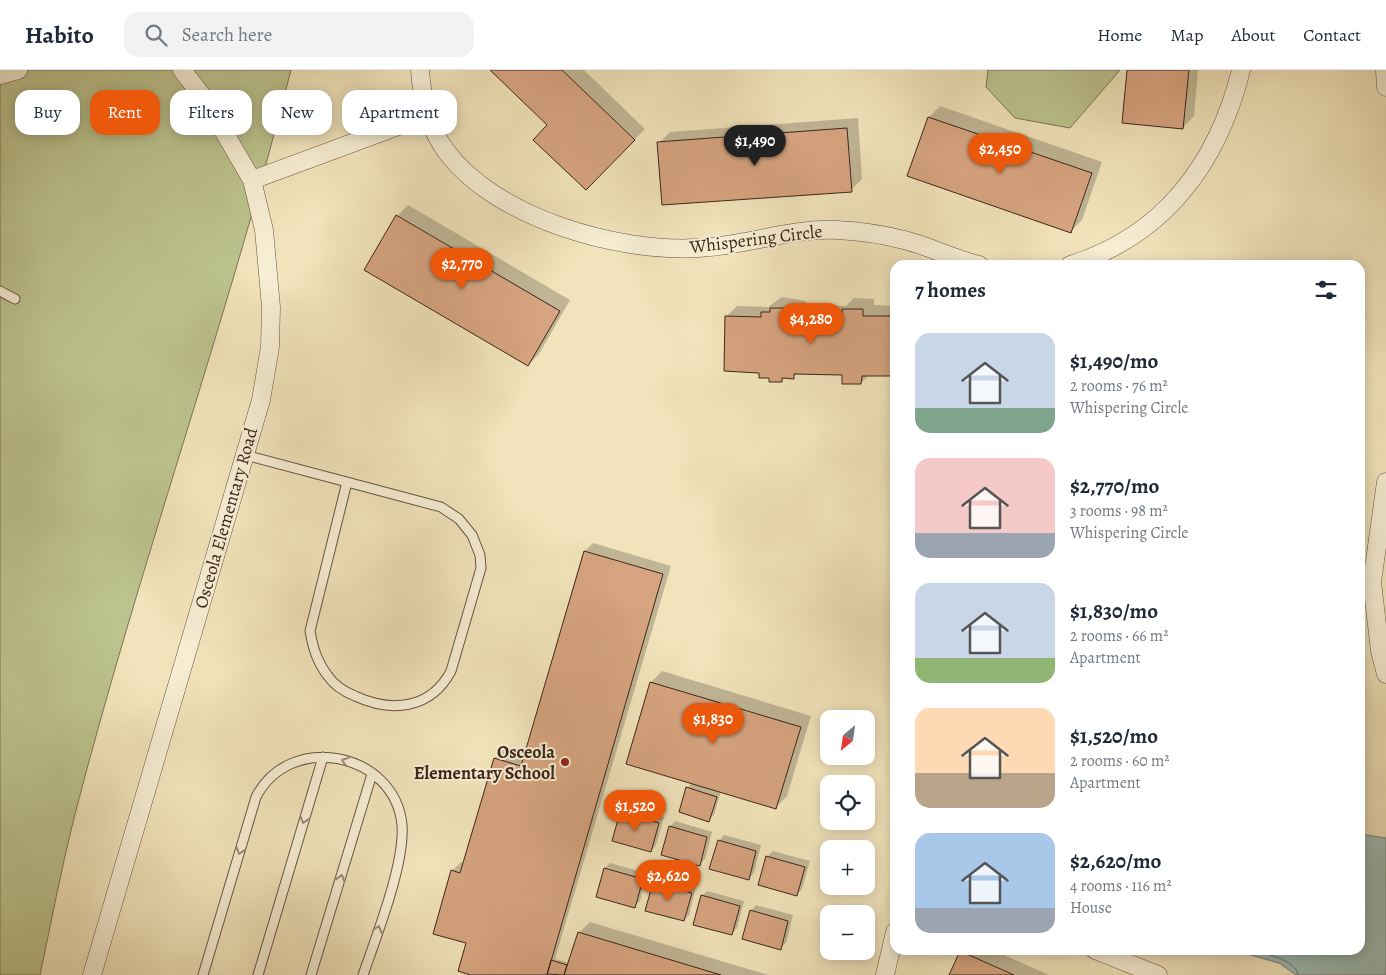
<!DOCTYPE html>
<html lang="en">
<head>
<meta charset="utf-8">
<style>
	body { margin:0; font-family:Alegreya,serif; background:#f2f2f3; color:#1f2937; height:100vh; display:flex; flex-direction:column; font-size:19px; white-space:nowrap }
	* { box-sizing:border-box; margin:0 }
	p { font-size:16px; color:#747a83 }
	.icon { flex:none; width:28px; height:28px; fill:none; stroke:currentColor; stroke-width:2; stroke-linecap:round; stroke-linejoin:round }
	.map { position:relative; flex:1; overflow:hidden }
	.details { position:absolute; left:890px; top:190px; width:475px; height:695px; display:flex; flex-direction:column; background:#fff; border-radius:15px; box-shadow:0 2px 12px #0003 }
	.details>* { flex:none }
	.banner { position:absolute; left:15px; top:20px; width:475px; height:45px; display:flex; gap:10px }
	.needle { width:32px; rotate:209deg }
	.fabs { position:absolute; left:820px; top:640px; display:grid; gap:10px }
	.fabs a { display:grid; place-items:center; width:55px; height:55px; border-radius:10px; background:#fff; box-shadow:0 2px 12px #0003; font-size:25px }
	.price { position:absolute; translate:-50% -42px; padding:0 11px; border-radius:18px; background:#ea580c; color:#fff; font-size:16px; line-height:32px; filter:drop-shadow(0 1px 2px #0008) }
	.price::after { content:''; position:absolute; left:50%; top:30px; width:15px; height:11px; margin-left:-8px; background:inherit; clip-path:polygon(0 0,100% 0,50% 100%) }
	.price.on { background:#222; color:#fff }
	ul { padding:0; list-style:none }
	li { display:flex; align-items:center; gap:15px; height:125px; padding:0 25px }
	li span { display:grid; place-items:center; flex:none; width:140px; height:100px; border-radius:15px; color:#555 }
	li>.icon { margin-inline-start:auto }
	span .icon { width:60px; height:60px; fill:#fffc; stroke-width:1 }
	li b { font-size:21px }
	h2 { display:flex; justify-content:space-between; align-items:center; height:60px; padding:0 25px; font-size:21px }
	.pill { padding:0 18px; border-radius:15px; background:#fff; box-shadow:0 2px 12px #0003; font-size:18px; line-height:45px }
	.pill.on { background:#ea580c; color:#fff }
	header { display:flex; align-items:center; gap:30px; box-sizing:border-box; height:70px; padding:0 25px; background:#fff; border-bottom:1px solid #e0e1e3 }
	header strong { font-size:24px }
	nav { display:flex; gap:28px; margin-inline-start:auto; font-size:18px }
	.search { width:350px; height:45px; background:#f2f2f3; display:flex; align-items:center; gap:12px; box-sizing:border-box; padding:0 18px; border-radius:15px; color:#747a83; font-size:19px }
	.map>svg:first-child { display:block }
	.green { fill:#bcc38e; stroke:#7c7454 }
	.water { fill:#9cbdb7; stroke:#768078 }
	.shadow { fill:#0003 }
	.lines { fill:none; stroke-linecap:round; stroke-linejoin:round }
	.shore { stroke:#6c7168; stroke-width:1 }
	.building { fill:#d6a480; stroke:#3c251a }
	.lane-casing { stroke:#695442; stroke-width:11 }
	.street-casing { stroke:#695442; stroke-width:19 }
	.lane { stroke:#f6edd3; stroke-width:9 }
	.street { stroke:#f6edd3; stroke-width:18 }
	.oneway { stroke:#998976 }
	.poi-dot { fill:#8f2418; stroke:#f6edd3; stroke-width:2 }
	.labels { text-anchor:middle; stroke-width:4; stroke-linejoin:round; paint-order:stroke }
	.street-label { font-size:18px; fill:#3c251a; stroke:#f6edd3 }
	.poi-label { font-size:18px; font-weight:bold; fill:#3c251a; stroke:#f6edd3; text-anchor:end }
</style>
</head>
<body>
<header>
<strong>Habito</strong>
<div class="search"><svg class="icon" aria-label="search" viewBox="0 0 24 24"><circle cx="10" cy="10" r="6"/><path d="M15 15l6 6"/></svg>Search here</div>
<nav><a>Home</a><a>Map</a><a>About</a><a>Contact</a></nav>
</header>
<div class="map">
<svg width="1386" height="905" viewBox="0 0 1386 905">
	<rect width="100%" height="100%" fill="#f1e3bb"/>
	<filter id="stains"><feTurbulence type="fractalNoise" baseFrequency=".004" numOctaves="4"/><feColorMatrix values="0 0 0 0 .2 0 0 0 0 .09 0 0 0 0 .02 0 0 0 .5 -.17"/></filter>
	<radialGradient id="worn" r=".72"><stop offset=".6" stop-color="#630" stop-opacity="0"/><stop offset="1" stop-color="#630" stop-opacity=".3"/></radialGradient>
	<path class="green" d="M0 0H291C227 252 139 496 74 748 61 800 51 853 40 905H0Z
		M988 0H1120L1070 58 1015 48 986 17Z"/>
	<path class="water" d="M1360 764 1386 768V905H1296L1279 893 1233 880H1360Z"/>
	<path class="shadow" d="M492 0H584L645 59 586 119 549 55Z
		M1128 0H1198L1194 46 1183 58Z
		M940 36 1102 92 1082 150 1071 161 929 47Z
		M858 48 862 109 851 120 659 73 670 62Z
		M408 135 570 230 539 284 528 295 397 146Z
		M782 227 806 231V235L846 236 854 228 874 229V235L895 236V305H869L861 313 844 304 798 303 793 307H785L781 311 770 307 726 247 737 236 768 237Z
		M593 473 671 496 555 889 570 893 579 863 590 852 768 905H475L452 801 461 792 464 793 495 688 503 680 525 686 585 481Z
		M662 601 811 646 787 726 776 737 721 721 714 745 708 750 687 718 693 712 651 612Z
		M627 738 664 747 656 775 651 781 621 743Z
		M675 751 712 762 705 789 700 794 670 757Z
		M724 765 761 775 754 803 748 809 719 771Z
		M773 781 810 791 802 819 797 824 767 787Z
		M610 793 647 803 640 831 634 836 605 798Z
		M660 807 696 817 689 845 684 850 654 812Z
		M707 821 744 831 737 858 731 864 702 826Z
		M756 835 793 845 786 873 780 878 751 841Z
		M962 880H993L1049 905H950Z"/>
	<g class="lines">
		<path class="shore" d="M1249 880C1263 883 1296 889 1298 905"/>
	</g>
	<path class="building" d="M490 0H562L635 70 586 120 533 70 547 55Z
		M1127 0H1189L1183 59 1122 53Z
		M928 47 1092 103 1071 163 907 106Z
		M847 58 852 122 662 135 657 72Z
		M396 145 560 241 528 296 364 200Z
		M770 238H785V241L795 242V246L842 247V239H863V246H895V306H862L861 314H842V305L794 304V309L782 308V312H769V308H759V303L724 301 725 246 761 247V242H770Z
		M584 481 663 504 547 905H470L458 901 466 873 433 864 451 800 460 803 494 688 521 696Z
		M650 612 801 657 776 739 626 694Z
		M686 717 717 727 709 752 679 742Z
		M620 742 659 753 651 782 612 771Z
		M669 756 707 767 700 796 661 785Z
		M718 770 756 781 749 810 709 799Z
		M766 786 805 797 797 826 758 815Z
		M604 798 643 809 635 838 596 827Z
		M653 812 692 823 684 851 645 841Z
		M701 825 740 836 732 865 693 855Z
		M750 840 788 851 781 880 742 869Z
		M578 862 721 905H564Z
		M960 881 1014 905H949Z
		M551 890 567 895 564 905 547 904Z"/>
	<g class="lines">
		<defs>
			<path id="lane" d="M0 221 15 229
				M245 385 347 412
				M347 412 441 437 459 449 472 465 480 485 481 498 451 601C431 639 392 643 355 626 345 622 334 615 328 606 317 592 313 578 310 561Z
				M203 905 256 727C290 661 395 682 402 755 405 794 376 867 363 905
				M258 905 323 687
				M311 905 372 704"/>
			<path id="street" d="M420 0C422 29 428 57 446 81 495 148 619 183 698 178 745 176 790 158 837 160 859 161 881 164 904 170 929 176 953 189 979 195
				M1385 0 1386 17
				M0 5 18 0
				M252 110 428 45
				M1070 195C1164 166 1218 93 1241 0
				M1386 412 1372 512 1380 581 1386 604
				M1095 880 1158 905
				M92 905 261 330 270 277 271 237 264 160 252 110 206 31 182 0
				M885 905 895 862"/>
		</defs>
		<use href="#lane" class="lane-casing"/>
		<use href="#street" class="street-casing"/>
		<use href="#lane" class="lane"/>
		<use href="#street" class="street"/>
	</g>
	<defs><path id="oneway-chevron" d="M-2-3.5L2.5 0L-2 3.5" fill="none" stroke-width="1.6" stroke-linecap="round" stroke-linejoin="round" transform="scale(1.25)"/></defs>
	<g class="oneway">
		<use href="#oneway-chevron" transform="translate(345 691) rotate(-162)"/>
		<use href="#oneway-chevron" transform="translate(304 750) rotate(107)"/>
		<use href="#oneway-chevron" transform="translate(240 781) rotate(107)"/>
		<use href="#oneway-chevron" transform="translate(341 808) rotate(-73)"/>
		<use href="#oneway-chevron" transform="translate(378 859) rotate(-72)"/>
	</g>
	<circle class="poi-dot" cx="565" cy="692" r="5"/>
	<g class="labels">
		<g class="street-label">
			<text transform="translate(756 169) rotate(-7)" y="6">Whispering Circle</text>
			<text transform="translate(226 448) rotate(-74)" y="6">Osceola Elementary Road</text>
		</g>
		<g class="poi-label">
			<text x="555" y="688">Osceola<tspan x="555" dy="21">Elementary School</tspan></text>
		</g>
	</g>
	<rect width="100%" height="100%" filter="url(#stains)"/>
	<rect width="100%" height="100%" fill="url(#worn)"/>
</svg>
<div class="fabs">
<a><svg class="needle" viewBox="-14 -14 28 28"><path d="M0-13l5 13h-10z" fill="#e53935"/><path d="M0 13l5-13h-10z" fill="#747a83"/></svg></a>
<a><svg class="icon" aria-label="locate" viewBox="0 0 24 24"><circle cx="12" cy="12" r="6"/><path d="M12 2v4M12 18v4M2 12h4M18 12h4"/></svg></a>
<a>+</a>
<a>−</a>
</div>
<b class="price on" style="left:755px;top:97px">$1,490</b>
<b class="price" style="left:1000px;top:105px">$2,450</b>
<b class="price" style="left:462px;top:220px">$2,770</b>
<b class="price" style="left:811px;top:275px">$4,280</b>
<b class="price" style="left:713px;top:675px">$1,830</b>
<b class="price" style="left:635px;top:762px">$1,520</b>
<b class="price" style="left:668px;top:832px">$2,620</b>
<div class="banner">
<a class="pill">Buy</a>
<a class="pill on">Rent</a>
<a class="pill">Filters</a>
<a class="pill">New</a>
<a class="pill">Apartment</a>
</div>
<section class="details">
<h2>7 homes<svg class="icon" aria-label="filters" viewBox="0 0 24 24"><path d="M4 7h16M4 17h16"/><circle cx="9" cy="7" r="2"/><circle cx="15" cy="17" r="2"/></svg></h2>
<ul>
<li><span style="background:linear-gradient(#c9d6e8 75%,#7fa58c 0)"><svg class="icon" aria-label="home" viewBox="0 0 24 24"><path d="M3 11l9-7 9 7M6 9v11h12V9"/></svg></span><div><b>$1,490/mo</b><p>2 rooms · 76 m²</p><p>Whispering Circle</p></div></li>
<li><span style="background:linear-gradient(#f6c9c9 75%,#9aa5b1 0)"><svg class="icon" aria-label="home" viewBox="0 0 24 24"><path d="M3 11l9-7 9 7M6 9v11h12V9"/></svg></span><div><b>$2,770/mo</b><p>3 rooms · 98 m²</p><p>Whispering Circle</p></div></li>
<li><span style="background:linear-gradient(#c9d6e8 75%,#8fb573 0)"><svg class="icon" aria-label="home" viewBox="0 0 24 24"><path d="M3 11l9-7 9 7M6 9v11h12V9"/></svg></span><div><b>$1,830/mo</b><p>2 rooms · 66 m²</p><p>Apartment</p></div></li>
<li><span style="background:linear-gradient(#ffd9b3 65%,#b9a48a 0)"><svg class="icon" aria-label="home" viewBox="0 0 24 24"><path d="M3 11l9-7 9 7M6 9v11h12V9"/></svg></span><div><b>$1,520/mo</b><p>2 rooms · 60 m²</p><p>Apartment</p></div></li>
<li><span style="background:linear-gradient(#a9c7e8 75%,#9aa5b1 0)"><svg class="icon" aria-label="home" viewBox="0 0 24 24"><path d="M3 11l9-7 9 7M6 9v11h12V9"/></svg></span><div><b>$2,620/mo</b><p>4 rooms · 116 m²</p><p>House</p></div></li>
</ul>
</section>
</div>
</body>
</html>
